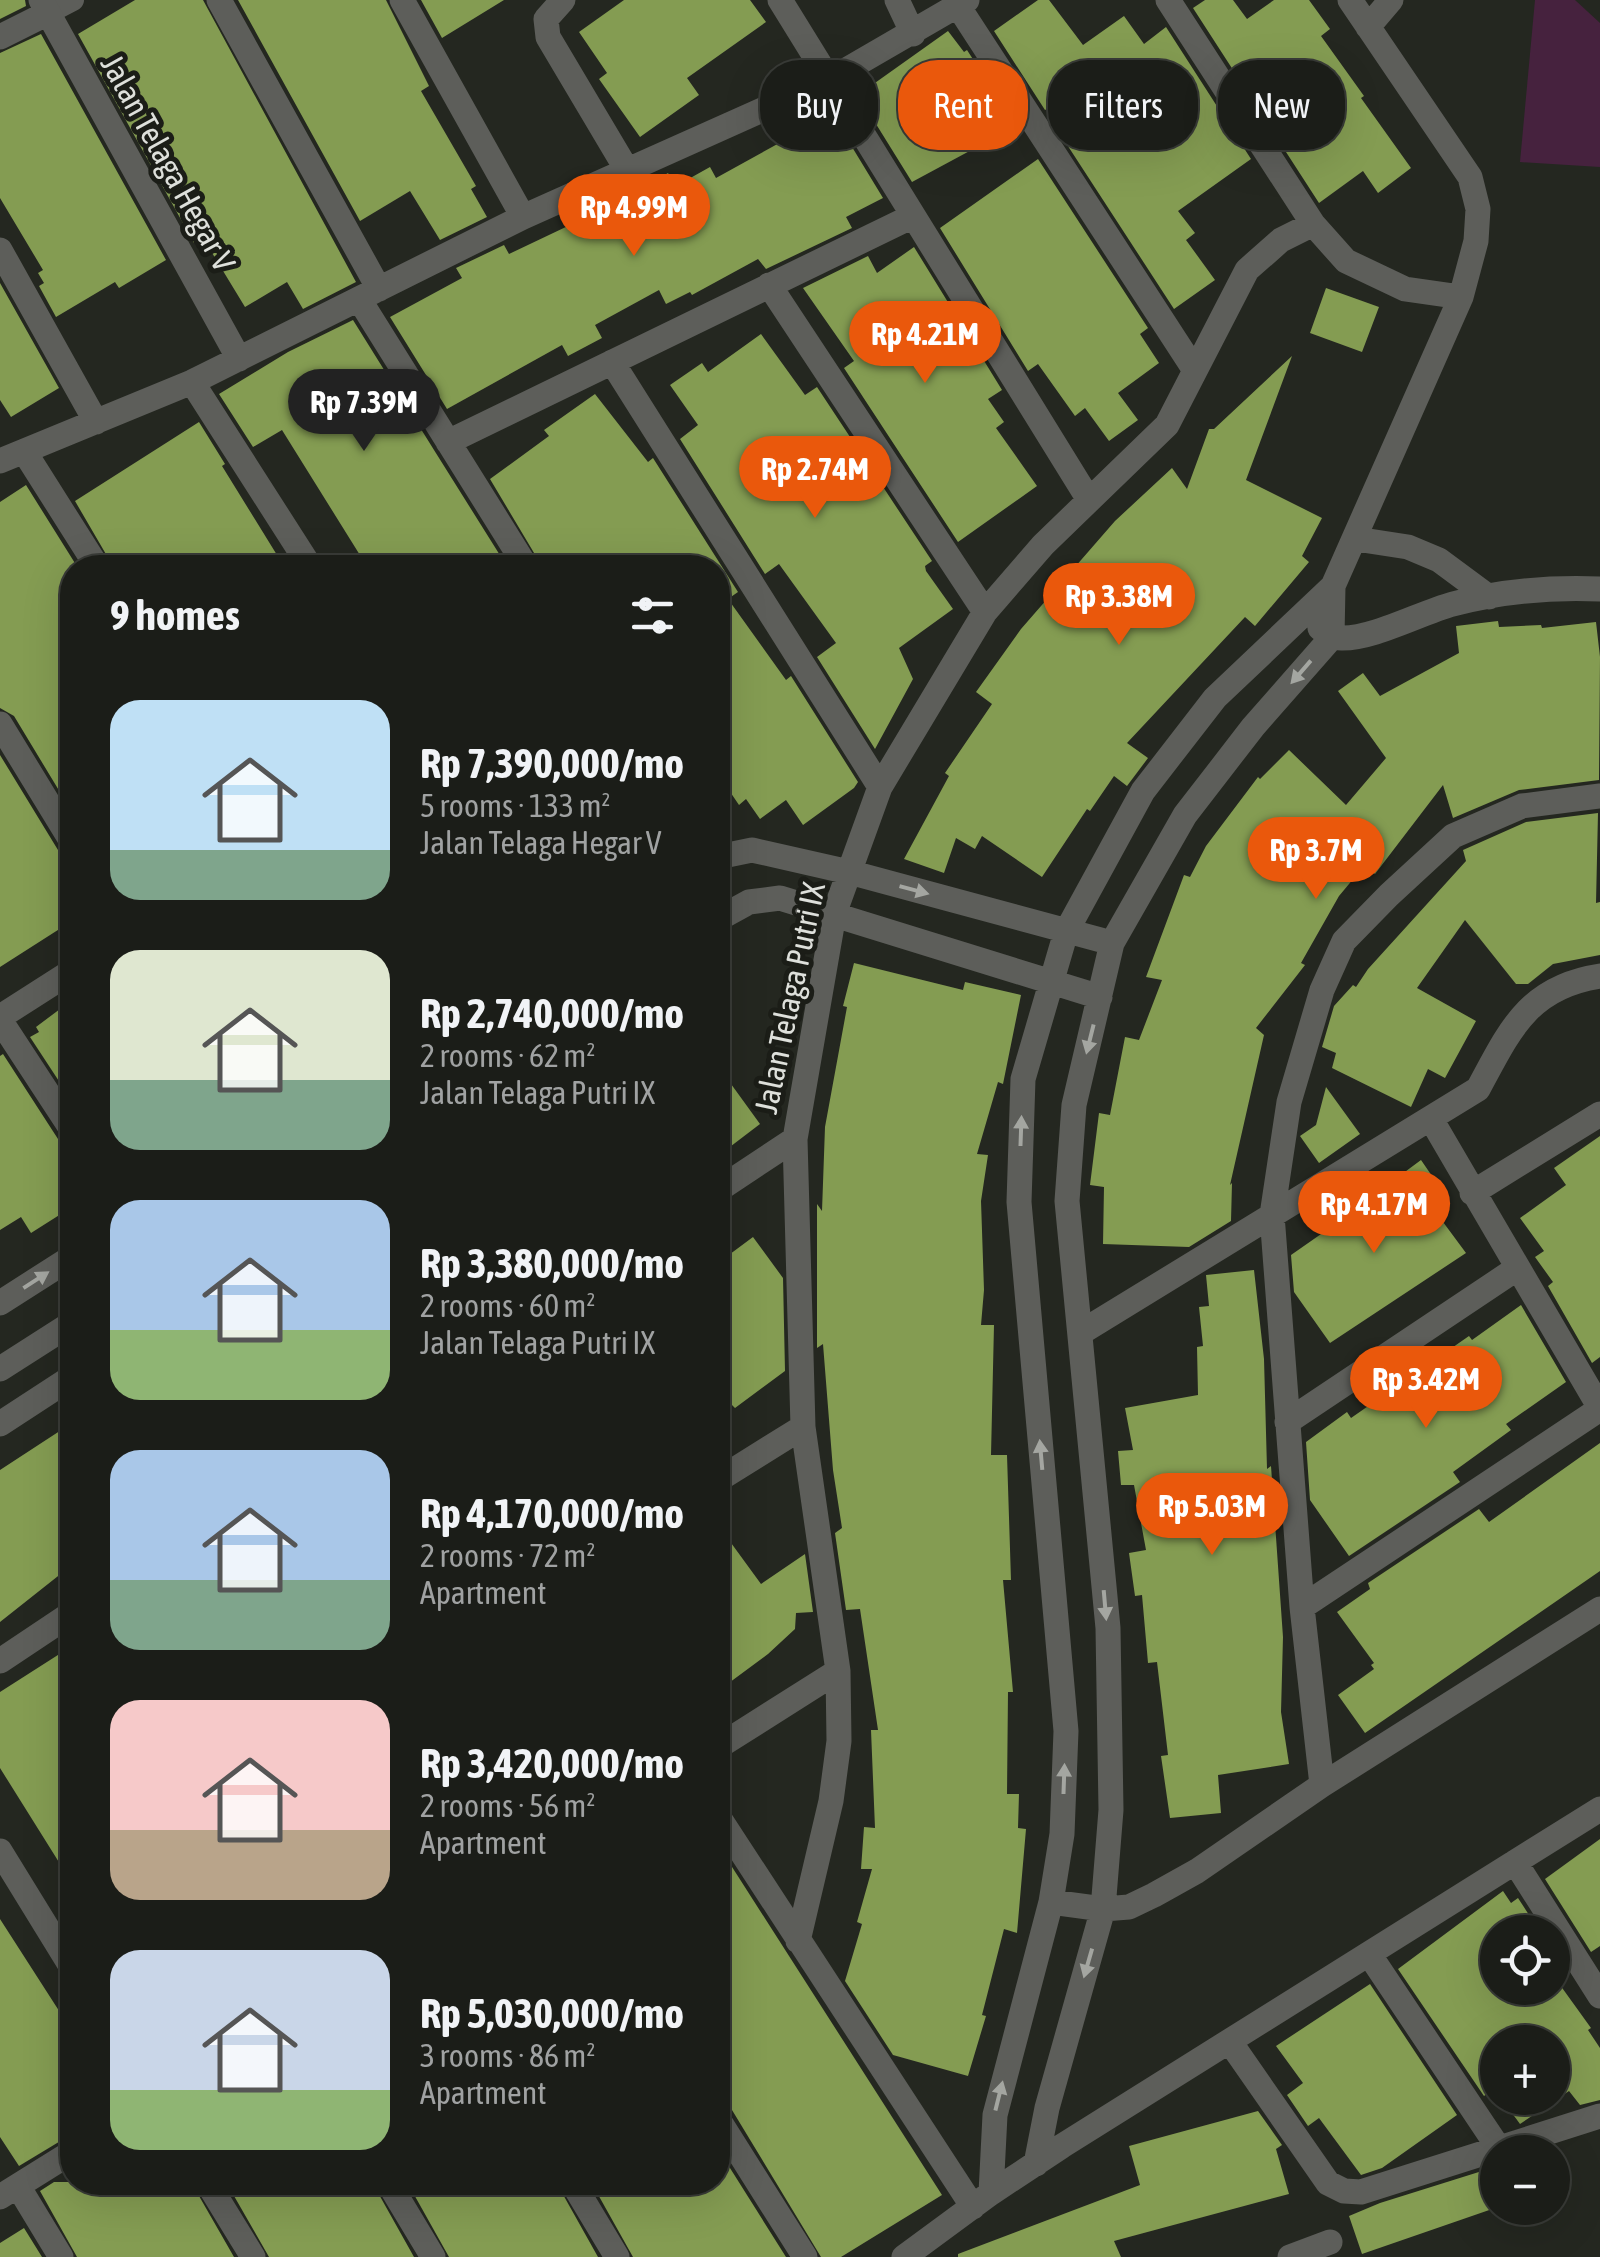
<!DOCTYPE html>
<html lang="en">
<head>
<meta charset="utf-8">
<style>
	body { margin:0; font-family:"Asap Condensed",sans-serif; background:#282a25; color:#f1f3f6; height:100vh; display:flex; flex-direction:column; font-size:38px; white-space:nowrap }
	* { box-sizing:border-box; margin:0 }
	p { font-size:32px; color:#a0a2a2 }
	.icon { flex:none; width:55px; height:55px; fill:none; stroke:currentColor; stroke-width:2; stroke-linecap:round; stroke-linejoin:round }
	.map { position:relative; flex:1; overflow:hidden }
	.drawer { position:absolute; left:60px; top:555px; width:670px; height:1640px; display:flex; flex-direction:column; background:#1b1d18; border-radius:40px; box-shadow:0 10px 40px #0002,0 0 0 2px #393b37 }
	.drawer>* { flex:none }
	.top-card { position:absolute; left:760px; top:60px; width:690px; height:90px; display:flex; gap:20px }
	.controls { position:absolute; left:1480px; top:1915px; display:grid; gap:20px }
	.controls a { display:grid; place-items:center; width:90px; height:90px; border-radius:50%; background:#1b1d18; box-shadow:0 10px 40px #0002,0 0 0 2px #393b37; font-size:50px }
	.price { position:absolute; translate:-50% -85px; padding:0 22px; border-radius:35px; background:#ea580c; color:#fff; font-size:32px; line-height:65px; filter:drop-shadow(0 2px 5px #0008) }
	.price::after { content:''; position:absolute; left:50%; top:60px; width:30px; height:22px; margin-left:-15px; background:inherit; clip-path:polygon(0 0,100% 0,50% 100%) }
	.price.on { background:#222; color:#fff }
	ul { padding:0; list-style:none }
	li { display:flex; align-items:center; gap:30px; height:250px; padding:0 50px }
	li span { display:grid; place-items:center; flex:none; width:280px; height:200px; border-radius:30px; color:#555 }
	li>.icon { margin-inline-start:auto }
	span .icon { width:120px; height:120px; fill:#fffc; stroke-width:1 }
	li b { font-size:42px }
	h2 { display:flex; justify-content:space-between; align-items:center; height:120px; padding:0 50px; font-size:42px }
	.pill { padding:0 35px; border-radius:40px; background:#1b1d18; box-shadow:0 10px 40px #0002,0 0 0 2px #393b37; font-size:35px; line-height:90px }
	.pill.on { background:#ea580c; color:#fff }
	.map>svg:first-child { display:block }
	.green { fill:#46223e }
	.building { fill:#849c52 }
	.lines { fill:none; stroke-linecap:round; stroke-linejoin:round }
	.lane { stroke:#5d5e5a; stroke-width:22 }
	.street { stroke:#5d5e5a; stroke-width:25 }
	.oneway { fill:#a4a6a1 }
	.labels { text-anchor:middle; stroke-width:10; stroke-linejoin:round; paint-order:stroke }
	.street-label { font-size:32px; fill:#dee0db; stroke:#1b1d17 }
</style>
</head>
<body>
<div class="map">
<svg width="1600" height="2257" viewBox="0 0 1600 2257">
	<rect width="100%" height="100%" fill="#242720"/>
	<path class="green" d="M1535 0H1575L1600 23V167L1520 162Z"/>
	<path class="building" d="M0 0H25L26 6 0 19Z
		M135 0H203L356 282 303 309 287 282 245 307 203 238 194 243 78 34Z
		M238 0H386L429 86 421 91 476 186 471 189 487 217 440 240 410 191 360 221Z
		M421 0H504L442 38Z
		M624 0H750L766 22 687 78 699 95 640 137 599 79 607 73 579 32Z
		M1038 0H1049L1083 45 1124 16 1144 44 1166 27 1251 159 1178 211 1195 233 1186 240 1215 280 1174 309 1064 140 1074 133 1057 104 1045 110 994 31Z
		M1205 0H1233L1247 19 1274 0H1309L1330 29 1321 36 1364 96 1361 98 1411 168 1378 193 1363 171 1319 203 1193 8Z
		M948 31 964 52 967 50 1016 126 912 182 858 95Z
		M41 34 166 260 119 288 115 282 56 317 39 286 44 283 38 273 43 270 0 198V53Z
		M832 114 883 198 846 217 852 228 766 269 758 259 692 295 690 292 666 304 659 290 595 325 602 338 568 356 562 345 447 409 390 317 462 278 456 268 504 245 509 254 570 225 569 223 600 206 602 210 668 173 676 186 710 167 716 178Z
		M1038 159 1148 328 1140 334 1159 363 1118 393 1138 420 1109 441 1085 408 1075 416 1038 364 1028 371 940 228Z
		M914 247 1002 390 988 399 1004 422 996 428 1037 486 958 542 844 368 854 361 803 288 868 256 877 273Z
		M0 283 59 388 11 417 0 400Z
		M1326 288 1379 307 1362 352 1310 333Z
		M353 320 434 450 508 568H368L282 430 253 447 219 394 288 352Z
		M761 334 805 395 817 387 932 561 925 566 926 571 953 609 899 648 913 679 875 749 817 657 836 643 779 564 765 574 680 439 698 425 670 385 702 363 708 372Z
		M1292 356 1246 480 1322 518 1302 556 1309 562 1255 626 1245 617 1127 743 1148 758 1127 786 1114 776 1090 811 1087 809 1042 877 982 836 975 849 956 838 944 873 904 859 949 776 945 773 992 704 976 692 1021 629 1115 521 1172 468 1187 489 1209 429H1214Z
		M595 394 648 462 653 458 738 592 728 599 786 680 791 676 858 782 854 788 803 825 786 800 760 819 746 799 739 805 718 774V568H543L490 479 549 436 544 430Z
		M199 422 225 464 222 466 285 568H114L75 501Z
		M26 485 78 568H72V812L14 716 0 708V502Z
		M1498 621 1499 627 1541 625 1542 628 1596 622 1600 657 1599 780 1519 790 1453 818 1443 785 1375 874 1364 866 1339 896 1301 963 1305 965 1256 1028 1264 1035 1230 1185 1232 1183 1231 1221 1189 1247 1103 1244 1104 1187 1090 1185 1099 1113 1110 1115 1125 1037 1139 1040 1162 980 1146 977 1184 875 1190 877 1206 846 1258 777 1260 779 1289 750 1346 805 1386 758 1338 691 1363 673 1380 696 1459 653 1456 626Z
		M0 755 58 850 72 858V921L0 967Z
		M1598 813 1596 903 1600 902V955L1553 964 1528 984H1516L1465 920 1417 988 1476 1021 1445 1078 1428 1069 1411 1107 1332 1068 1336 1053 1322 1047 1334 1006 1353 985 1356 987 1368 969 1466 861 1463 850 1526 822Z
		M854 963 963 990 965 982 1021 995 1003 1084 998 1082 977 1154 988 1155 981 1201 984 1290 981 1325H994L991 1455H1007L1011 1580H1003L1013 1692H1008L1007 1794H1019L1018 1828 1026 1829 1017 1933 1004 1929 982 2015 986 2016 968 2076 893 2055 845 1981 862 1924 857 1922 872 1869H861L864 1827 875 1828 871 1730H878L860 1609 846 1610 835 1533 842 1528 833 1470 823 1344 817 1348V1204L822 1211 825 1127 847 1007 843 1006Z
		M72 1000V1101L30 1037 39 1032 36 1027Z
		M3 1054 58 1139 72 1146V1207L31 1233 21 1217 0 1230V1056Z
		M718 1066 760 1124 718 1156Z
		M1326 1087 1360 1134 1319 1163 1300 1136 1316 1125Z
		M1600 1136V1357L1592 1363 1548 1286 1553 1282 1535 1257 1544 1251 1520 1218 1566 1185 1554 1168Z
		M1421 1160 1441 1189 1426 1199 1466 1253 1330 1343 1294 1292 1291 1255 1334 1225 1337 1229 1394 1189 1390 1183Z
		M753 1237 783 1278 785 1371 735 1408 732 1405 718 1416V1263Z
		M1254 1270 1264 1359 1267 1469 1271 1466 1283 1637 1281 1712 1289 1764 1218 1775 1221 1813 1170 1818 1161 1756 1168 1755 1157 1662 1148 1663 1142 1595 1135 1596 1129 1553 1146 1550 1134 1485H1121L1118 1451 1133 1450 1125 1408 1198 1395 1197 1347 1203 1346 1199 1307 1209 1306 1206 1275Z
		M1521 1305 1566 1382 1506 1424 1511 1430 1453 1472 1460 1482 1349 1556 1310 1500 1306 1442 1347 1412 1351 1418 1469 1336 1472 1340Z
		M72 1423V1565L0 1622V1470Z
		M1600 1443V1571L1365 1733 1338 1695 1374 1669 1371 1665 1374 1663 1337 1612 1370 1589 1368 1583 1479 1509 1489 1522Z
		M718 1525 761 1584 805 1554 813 1612 796 1613 795 1629 768 1654 718 1691Z
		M72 1646V1883L0 1768V1692Z
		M1600 1839V1946L1591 1952 1545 1879Z
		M718 1845 942 2195 841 2257H821L732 2110 718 2103Z
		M1503 1891 1511 1903 1518 1898 1540 1932H1498V1988H1552V1951L1565 1971 1555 1978 1591 2028 1588 2030 1600 2048V2100L1580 2105 1569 2091 1520 2124 1501 2098H1552V2042H1498V2092L1495 2088 1484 2096 1398 1969Z
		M0 1919 72 2031V2134L19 2166 0 2137Z
		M1370 1984 1457 2115 1382 2168 1361 2175 1319 2118 1308 2126 1287 2095 1303 2083 1276 2046Z
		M1258 2111 1282 2145 1276 2149 1289 2194 1114 2241 1121 2257H958V2254L1140 2185 1129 2146Z
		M718 2149 786 2257H633L591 2182H718Z
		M1498 2166V2207L1362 2254 1349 2216 1380 2203Z
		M54 2182H191L234 2257H77L40 2191Z
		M226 2182H372L414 2257H269Z
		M407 2182H556L598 2257H449Z
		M24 2228 42 2257H0V2243Z"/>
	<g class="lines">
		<path class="lane" d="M48 13 73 0"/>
		<path class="street" d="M41 0 239 359
			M219 0 379 289
			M402 0 523 217
			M563 0 546 19 548 37 627 170
			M780 0 1089 500
			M897 0 913 34
			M1168 0 1313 224 1346 261 1405 289 1461 297
			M958 6 1194 369
			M1368 27 1391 0
			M0 37 48 13
			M0 250 96 422
			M769 285 985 612
			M359 299 527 568
			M612 362 880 787
			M192 382 311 568
			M448 442 913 216
			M24 451 98 568
			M0 461 192 382 523 217 829 80 967 0
			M1356 539 1408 547 1439 560 1489 597
			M1320 628C1327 633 1332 638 1341 638 1373 639 1420 613 1453 604 1501 591 1551 587 1600 589
			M0 724 72 842
			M718 857 752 850 849 872 1112 943
			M718 919 749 902 780 898 1100 997
			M0 1017 72 971
			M0 1020 72 1130
			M1431 1119 1600 1408
			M718 1190 795 1139
			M1472 1193 1600 1114
			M0 1303 72 1257
			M1080 1333 1478 1089C1509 1032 1527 987 1600 976
			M0 1369 72 1323
			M1287 1422 1516 1269
			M0 1424 72 1377
			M718 1480 803 1427
			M1302 1607 1600 1409
			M0 1661 72 1613
			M718 1747 838 1671
			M1322 1785 1302 1607 1272 1215 1289 1102 1322 990 1344 941 1389 895 1453 836 1522 806 1600 796
			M718 1816 973 2207
			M0 1851 72 1968
			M1515 1862 1600 1996
			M1051 1902 1103 1909 1129 1907 1154 1895 1197 1871 1322 1785 1600 1609
			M798 1941 831 1801 839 1741 838 1671 803 1427 795 1139 834 914 880 787 985 612 1043 545 1167 425 1247 270 1281 240 1313 224
			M1369 1954 1500 2150
			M1230 2042 1328 2183 1344 2191 1361 2192 1600 2116
			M718 2119 805 2257
			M1036 2164 1047 2108 1103 1909 1111 1810 1108 1628 1067 1201 1074 1105 1112 943 1185 815 1253 727 1332 637 1333 586
			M207 2182 253 2257
			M388 2182 433 2257
			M572 2182 617 2257
			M18 2186 61 2257
			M991 2193 995 2115 1051 1902 1062 1834 1066 1731 1019 1202 1023 1079 1066 932 1143 791 1215 698 1333 586 1461 297 1476 241 1478 209 1470 177 1350 0
			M0 2197 72 2152
			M904 2257 991 2193 1062 2146 1600 1809
			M1290 2257 1330 2242"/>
	</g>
	<defs><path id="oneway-solid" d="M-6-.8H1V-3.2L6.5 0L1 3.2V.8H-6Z" transform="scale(2.5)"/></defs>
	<g class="oneway">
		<use href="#oneway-solid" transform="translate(1301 672) rotate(131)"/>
		<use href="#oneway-solid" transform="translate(914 890) rotate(15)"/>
		<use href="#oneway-solid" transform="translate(1090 1039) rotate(104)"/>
		<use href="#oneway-solid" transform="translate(1021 1131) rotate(-88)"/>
		<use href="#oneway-solid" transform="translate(36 1280) rotate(-33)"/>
		<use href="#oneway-solid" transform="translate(1041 1455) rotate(-95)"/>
		<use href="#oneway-solid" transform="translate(1105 1605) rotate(85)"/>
		<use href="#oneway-solid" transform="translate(1064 1779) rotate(-88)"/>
		<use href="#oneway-solid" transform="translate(1088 1963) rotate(106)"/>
		<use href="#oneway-solid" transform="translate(999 2096) rotate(-76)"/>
	</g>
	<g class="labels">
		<g class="street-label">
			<text transform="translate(168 163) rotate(61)" y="11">Jalan Telaga Hegar V</text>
			<text transform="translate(790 998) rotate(-78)" y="11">Jalan Telaga Putri IX</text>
		</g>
	</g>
</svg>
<div class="controls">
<a><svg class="icon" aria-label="locate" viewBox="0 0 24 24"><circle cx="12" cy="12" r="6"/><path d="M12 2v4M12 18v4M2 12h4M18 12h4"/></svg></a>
<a>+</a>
<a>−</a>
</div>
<b class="price" style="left:634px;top:259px">Rp 4.99M</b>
<b class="price" style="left:925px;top:386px">Rp 4.21M</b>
<b class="price on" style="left:364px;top:454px">Rp 7.39M</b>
<b class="price" style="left:815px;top:521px">Rp 2.74M</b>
<b class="price" style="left:1119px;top:648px">Rp 3.38M</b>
<b class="price" style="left:1316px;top:902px">Rp 3.7M</b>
<b class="price" style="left:1374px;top:1256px">Rp 4.17M</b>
<b class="price" style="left:1426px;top:1431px">Rp 3.42M</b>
<b class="price" style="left:1212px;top:1558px">Rp 5.03M</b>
<div class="top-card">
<a class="pill">Buy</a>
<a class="pill on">Rent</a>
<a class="pill">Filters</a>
<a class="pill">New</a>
</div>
<section class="drawer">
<h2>9 homes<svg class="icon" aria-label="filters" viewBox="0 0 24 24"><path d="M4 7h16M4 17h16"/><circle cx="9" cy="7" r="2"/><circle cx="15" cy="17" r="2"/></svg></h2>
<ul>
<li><span style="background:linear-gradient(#bfe0f5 75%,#7fa58c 0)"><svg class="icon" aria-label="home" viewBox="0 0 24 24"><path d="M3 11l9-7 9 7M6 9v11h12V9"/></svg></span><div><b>Rp 7,390,000/mo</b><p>5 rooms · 133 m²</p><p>Jalan Telaga Hegar V</p></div></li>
<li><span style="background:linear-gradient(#dfe7d0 65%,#7fa58c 0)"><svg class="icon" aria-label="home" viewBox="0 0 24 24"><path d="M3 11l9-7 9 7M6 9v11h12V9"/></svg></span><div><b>Rp 2,740,000/mo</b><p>2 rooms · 62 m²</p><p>Jalan Telaga Putri IX</p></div></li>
<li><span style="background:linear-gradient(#a9c7e8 65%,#8fb573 0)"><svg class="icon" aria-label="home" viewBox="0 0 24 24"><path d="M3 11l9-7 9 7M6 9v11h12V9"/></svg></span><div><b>Rp 3,380,000/mo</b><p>2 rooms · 60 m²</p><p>Jalan Telaga Putri IX</p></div></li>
<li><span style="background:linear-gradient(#a9c7e8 65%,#7fa58c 0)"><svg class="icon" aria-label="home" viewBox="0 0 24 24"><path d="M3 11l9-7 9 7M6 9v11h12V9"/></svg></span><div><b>Rp 4,170,000/mo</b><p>2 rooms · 72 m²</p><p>Apartment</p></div></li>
<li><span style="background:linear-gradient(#f6c9c9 65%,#b9a48a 0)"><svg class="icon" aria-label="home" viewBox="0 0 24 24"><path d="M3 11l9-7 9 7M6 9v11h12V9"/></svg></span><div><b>Rp 3,420,000/mo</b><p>2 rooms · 56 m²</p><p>Apartment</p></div></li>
<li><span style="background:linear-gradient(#c9d6e8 70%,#8fb573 0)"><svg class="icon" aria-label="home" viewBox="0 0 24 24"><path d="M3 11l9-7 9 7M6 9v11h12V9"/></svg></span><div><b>Rp 5,030,000/mo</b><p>3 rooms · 86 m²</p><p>Apartment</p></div></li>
</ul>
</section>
</div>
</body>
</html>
